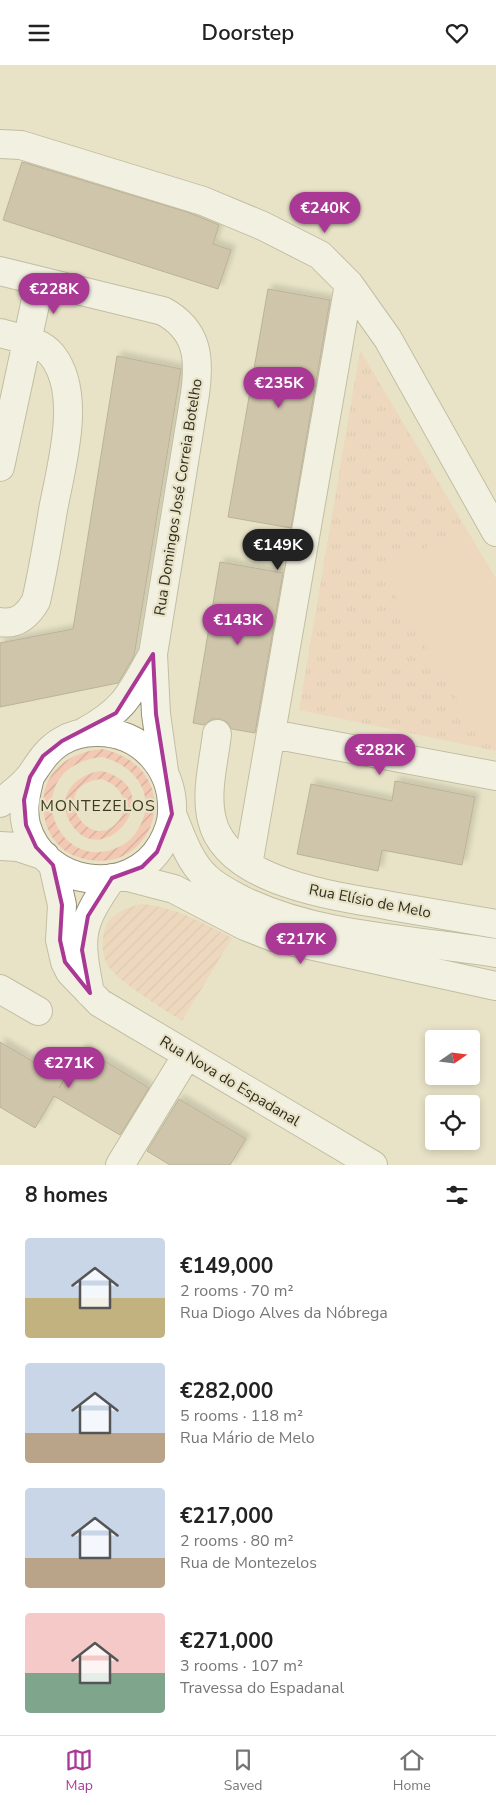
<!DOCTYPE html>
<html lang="en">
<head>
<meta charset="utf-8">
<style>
	body { margin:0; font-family:"Nunito Sans",sans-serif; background:#f6f6f6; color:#222; height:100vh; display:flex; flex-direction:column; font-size:19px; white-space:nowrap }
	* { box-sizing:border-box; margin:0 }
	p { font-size:16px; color:#767676 }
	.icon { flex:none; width:28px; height:28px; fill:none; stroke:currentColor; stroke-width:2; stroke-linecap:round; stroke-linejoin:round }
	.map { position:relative; height:1100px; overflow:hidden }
	.side { display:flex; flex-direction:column; background:#fff; flex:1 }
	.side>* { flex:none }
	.needle { width:32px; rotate:76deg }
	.controls { position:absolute; left:425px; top:965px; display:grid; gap:10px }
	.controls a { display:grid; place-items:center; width:55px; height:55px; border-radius:5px; background:#fff; box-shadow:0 2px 8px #0003; font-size:25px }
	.price { position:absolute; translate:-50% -42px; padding:0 11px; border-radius:18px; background:#aa3996; color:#fff; font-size:16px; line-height:32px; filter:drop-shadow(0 1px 2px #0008) }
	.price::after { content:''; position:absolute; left:50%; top:30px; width:15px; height:11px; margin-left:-8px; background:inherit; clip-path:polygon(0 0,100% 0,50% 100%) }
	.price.active { background:#222; color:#fff }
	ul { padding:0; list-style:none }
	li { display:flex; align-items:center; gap:15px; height:125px; padding:0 25px }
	li span { display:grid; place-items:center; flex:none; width:140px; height:100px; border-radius:5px; color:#555 }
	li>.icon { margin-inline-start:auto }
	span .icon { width:60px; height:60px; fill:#fffc; stroke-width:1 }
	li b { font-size:21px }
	h2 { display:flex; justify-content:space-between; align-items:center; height:60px; padding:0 25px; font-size:21px }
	header { display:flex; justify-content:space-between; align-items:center; height:65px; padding:0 25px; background:#fff; font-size:22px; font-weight:600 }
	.menu { display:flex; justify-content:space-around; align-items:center; height:70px; border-top:1px solid #e0e0e0; background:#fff; font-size:14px; color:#767676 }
	.menu a { display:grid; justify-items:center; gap:2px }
	.menu .active { color:#aa3996 }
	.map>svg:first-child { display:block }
	.park { fill:url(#park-tufts) }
	.garden { fill:url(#garden-furrows); fill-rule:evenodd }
	.pitch { fill:#f3c9b4 }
	.building { fill:#b2a08a; stroke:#867660; filter:url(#shadow) }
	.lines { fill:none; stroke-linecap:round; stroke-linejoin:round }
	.minor-casing { stroke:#959076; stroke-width:30 }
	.minor { stroke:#fff; stroke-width:28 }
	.marked { fill:none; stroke:#aa3996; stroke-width:4; stroke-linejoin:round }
	.labels { text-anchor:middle; stroke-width:4.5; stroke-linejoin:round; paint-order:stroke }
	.street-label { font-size:15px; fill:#2f2d23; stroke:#e8e3c7 }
	.neighbourhood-label { font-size:16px; letter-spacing:1px; fill:#3f3b23; stroke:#e8e3c7 }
</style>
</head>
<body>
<header><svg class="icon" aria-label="menu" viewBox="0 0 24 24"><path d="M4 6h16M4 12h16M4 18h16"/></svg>Doorstep<svg class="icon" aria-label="heart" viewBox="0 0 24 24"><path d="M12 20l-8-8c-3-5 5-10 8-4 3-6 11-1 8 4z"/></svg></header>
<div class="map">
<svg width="496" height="1100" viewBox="0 0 496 1100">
	<defs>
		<pattern id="park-tufts" width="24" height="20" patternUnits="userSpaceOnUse" patternTransform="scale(1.25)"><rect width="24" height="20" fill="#f3c9b4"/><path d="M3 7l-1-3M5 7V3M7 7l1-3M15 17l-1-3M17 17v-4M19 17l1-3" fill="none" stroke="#d1ad9a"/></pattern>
		<pattern id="garden-furrows" width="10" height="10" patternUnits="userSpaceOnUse" patternTransform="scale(1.25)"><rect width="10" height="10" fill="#f3c9b4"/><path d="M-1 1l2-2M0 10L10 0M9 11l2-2" fill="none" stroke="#d1ad9a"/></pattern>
		<filter id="shadow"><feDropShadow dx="4.5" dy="-4.5" stdDeviation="2.5" flood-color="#0004"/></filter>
	</defs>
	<rect width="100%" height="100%" fill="#e8e3c7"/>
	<path class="park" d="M360 285 496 514V686L299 645Z"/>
	<path class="garden" d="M102 684C193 704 154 821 75 791 61 786 48 770 45 755 36 713 62 688 102 684ZM102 692C138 701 160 735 135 769 129 777 121 782 111 785 50 803 20 701 102 692Z
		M101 706C174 723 102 812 70 757 55 731 76 709 101 706ZM101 714C119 719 132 737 119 755 91 793 44 721 101 714Z
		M142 839C175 842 203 858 232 873L182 956C164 944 114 915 106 897 102 888 102 876 104 867 107 850 126 842 142 839Z"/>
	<path class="pitch" d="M464 460 496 514V659L478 669 382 508Z"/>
	<path class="building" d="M22 97 187 147 219 160 213 179 231 185 218 224 3 155Z
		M268 224 330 235 291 463 228 452Z
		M117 291 181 304 134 591 118 618 0 642V578L73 564Z
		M220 497 283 508 255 668 232 664 227 657 220 654H212L204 660 193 658Z
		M395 716 475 732 462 800 382 785 378 806 297 789 311 719 392 736Z
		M0 977 64 1015 59 1023 83 983 149 1023 120 1070 54 1031 35 1063 0 1042Z
		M179 1034 246 1074 230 1100H170L147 1086Z"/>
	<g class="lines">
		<defs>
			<path id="minor" d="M0 79 21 80 203 136 263 161 320 190 349 219 388 274 496 467
				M0 206 163 246C198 265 200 293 195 329L153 589 156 649 164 706
				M0 268C17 273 40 275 52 290 83 329 61 401 53 445 48 475 43 506 36 536 28 550 18 560 0 557
				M0 402 40 216
				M84 667C126 644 130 629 153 589
				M217 669C214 696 205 728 212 755 227 819 339 831 391 841 426 847 461 853 496 859
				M272 669 496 711
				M0 738C10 730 23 721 31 710 40 697 46 686 60 677 71 670 84 667 96 667 141 666 174 703 172 747 172 758 167 770 162 779 130 835 43 821 26 760 22 743 26 728 30 712
				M172 749C181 771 189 796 206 812 217 823 231 829 244 836 322 873 412 874 496 888
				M0 781 18 782 45 791
				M53 800 62 840 60 875 65 897 70 907 100 938 373 1100
				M248 800 349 219
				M124 811 174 824 245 861 273 872 496 921
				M0 924 38 946
				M90 928C79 871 78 862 112 813
				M120 1100 187 990"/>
		</defs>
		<use href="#minor" class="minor-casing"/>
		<use href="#minor" class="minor"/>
	</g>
	<path d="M0 0H496V1100H0ZM153 589 156 649 172 749 157 787 142 802 112 813 88 851 82 885 90 928 65 897 60 875 62 840 53 800 36 782 26 760 24 735 30 712 43 691 62 676 116 648Z" fill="#e8e3c7" fill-opacity=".55" fill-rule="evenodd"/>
	<path class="marked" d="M153 589 156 649 172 749 157 787 142 802 112 813 88 851 82 885 90 928 65 897 60 875 62 840 53 800 36 782 26 760 24 735 30 712 43 691 62 676 116 648Z"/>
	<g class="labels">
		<g class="street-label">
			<text transform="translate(178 432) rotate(-81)" y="5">Rua Domingos José Correia Botelho</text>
			<text transform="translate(370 836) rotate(11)" y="5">Rua Elísio de Melo</text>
			<text transform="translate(230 1016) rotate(31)" y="5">Rua Nova do Espadanal</text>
		</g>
		<g class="neighbourhood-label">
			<text x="98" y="746">MONTEZELOS</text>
		</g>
	</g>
</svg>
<div class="controls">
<a><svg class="needle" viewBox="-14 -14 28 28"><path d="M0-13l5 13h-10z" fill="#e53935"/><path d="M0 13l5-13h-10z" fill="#767676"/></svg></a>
<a><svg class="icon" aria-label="locate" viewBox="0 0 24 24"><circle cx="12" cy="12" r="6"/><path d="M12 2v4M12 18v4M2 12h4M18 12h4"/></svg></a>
</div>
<b class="price" style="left:325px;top:169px">€240K</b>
<b class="price" style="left:54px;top:250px">€228K</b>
<b class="price" style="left:279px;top:344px">€235K</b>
<b class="price active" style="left:278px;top:506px">€149K</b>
<b class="price" style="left:238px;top:581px">€143K</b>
<b class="price" style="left:380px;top:711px">€282K</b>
<b class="price" style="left:301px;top:900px">€217K</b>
<b class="price" style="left:69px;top:1024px">€271K</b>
</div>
<section class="side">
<h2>8 homes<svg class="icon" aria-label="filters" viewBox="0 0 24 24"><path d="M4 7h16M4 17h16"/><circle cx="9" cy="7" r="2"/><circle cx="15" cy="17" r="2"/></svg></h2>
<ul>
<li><span style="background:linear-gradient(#c9d6e8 60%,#c2b280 0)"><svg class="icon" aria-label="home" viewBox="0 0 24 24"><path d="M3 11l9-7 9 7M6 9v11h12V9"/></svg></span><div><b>€149,000</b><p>2 rooms · 70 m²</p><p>Rua Diogo Alves da Nóbrega</p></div></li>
<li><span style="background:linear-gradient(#c9d6e8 70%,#b9a48a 0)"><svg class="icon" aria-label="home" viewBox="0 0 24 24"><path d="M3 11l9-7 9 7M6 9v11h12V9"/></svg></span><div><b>€282,000</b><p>5 rooms · 118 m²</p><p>Rua Mário de Melo</p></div></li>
<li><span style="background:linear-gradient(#c9d6e8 70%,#b9a48a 0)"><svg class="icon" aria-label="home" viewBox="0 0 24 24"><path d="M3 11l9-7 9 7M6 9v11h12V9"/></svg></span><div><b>€217,000</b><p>2 rooms · 80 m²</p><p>Rua de Montezelos</p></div></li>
<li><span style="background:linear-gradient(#f6c9c9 60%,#7fa58c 0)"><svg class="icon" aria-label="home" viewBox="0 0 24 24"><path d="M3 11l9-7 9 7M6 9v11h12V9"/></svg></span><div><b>€271,000</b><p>3 rooms · 107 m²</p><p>Travessa do Espadanal</p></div></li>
</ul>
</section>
<nav class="menu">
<a class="active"><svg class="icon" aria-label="map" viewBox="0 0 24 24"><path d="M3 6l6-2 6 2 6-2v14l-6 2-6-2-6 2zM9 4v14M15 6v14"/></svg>Map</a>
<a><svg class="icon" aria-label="saved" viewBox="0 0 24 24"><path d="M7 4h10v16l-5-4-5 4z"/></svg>Saved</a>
<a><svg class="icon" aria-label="home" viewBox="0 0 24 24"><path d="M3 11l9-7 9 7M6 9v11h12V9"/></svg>Home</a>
</nav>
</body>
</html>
